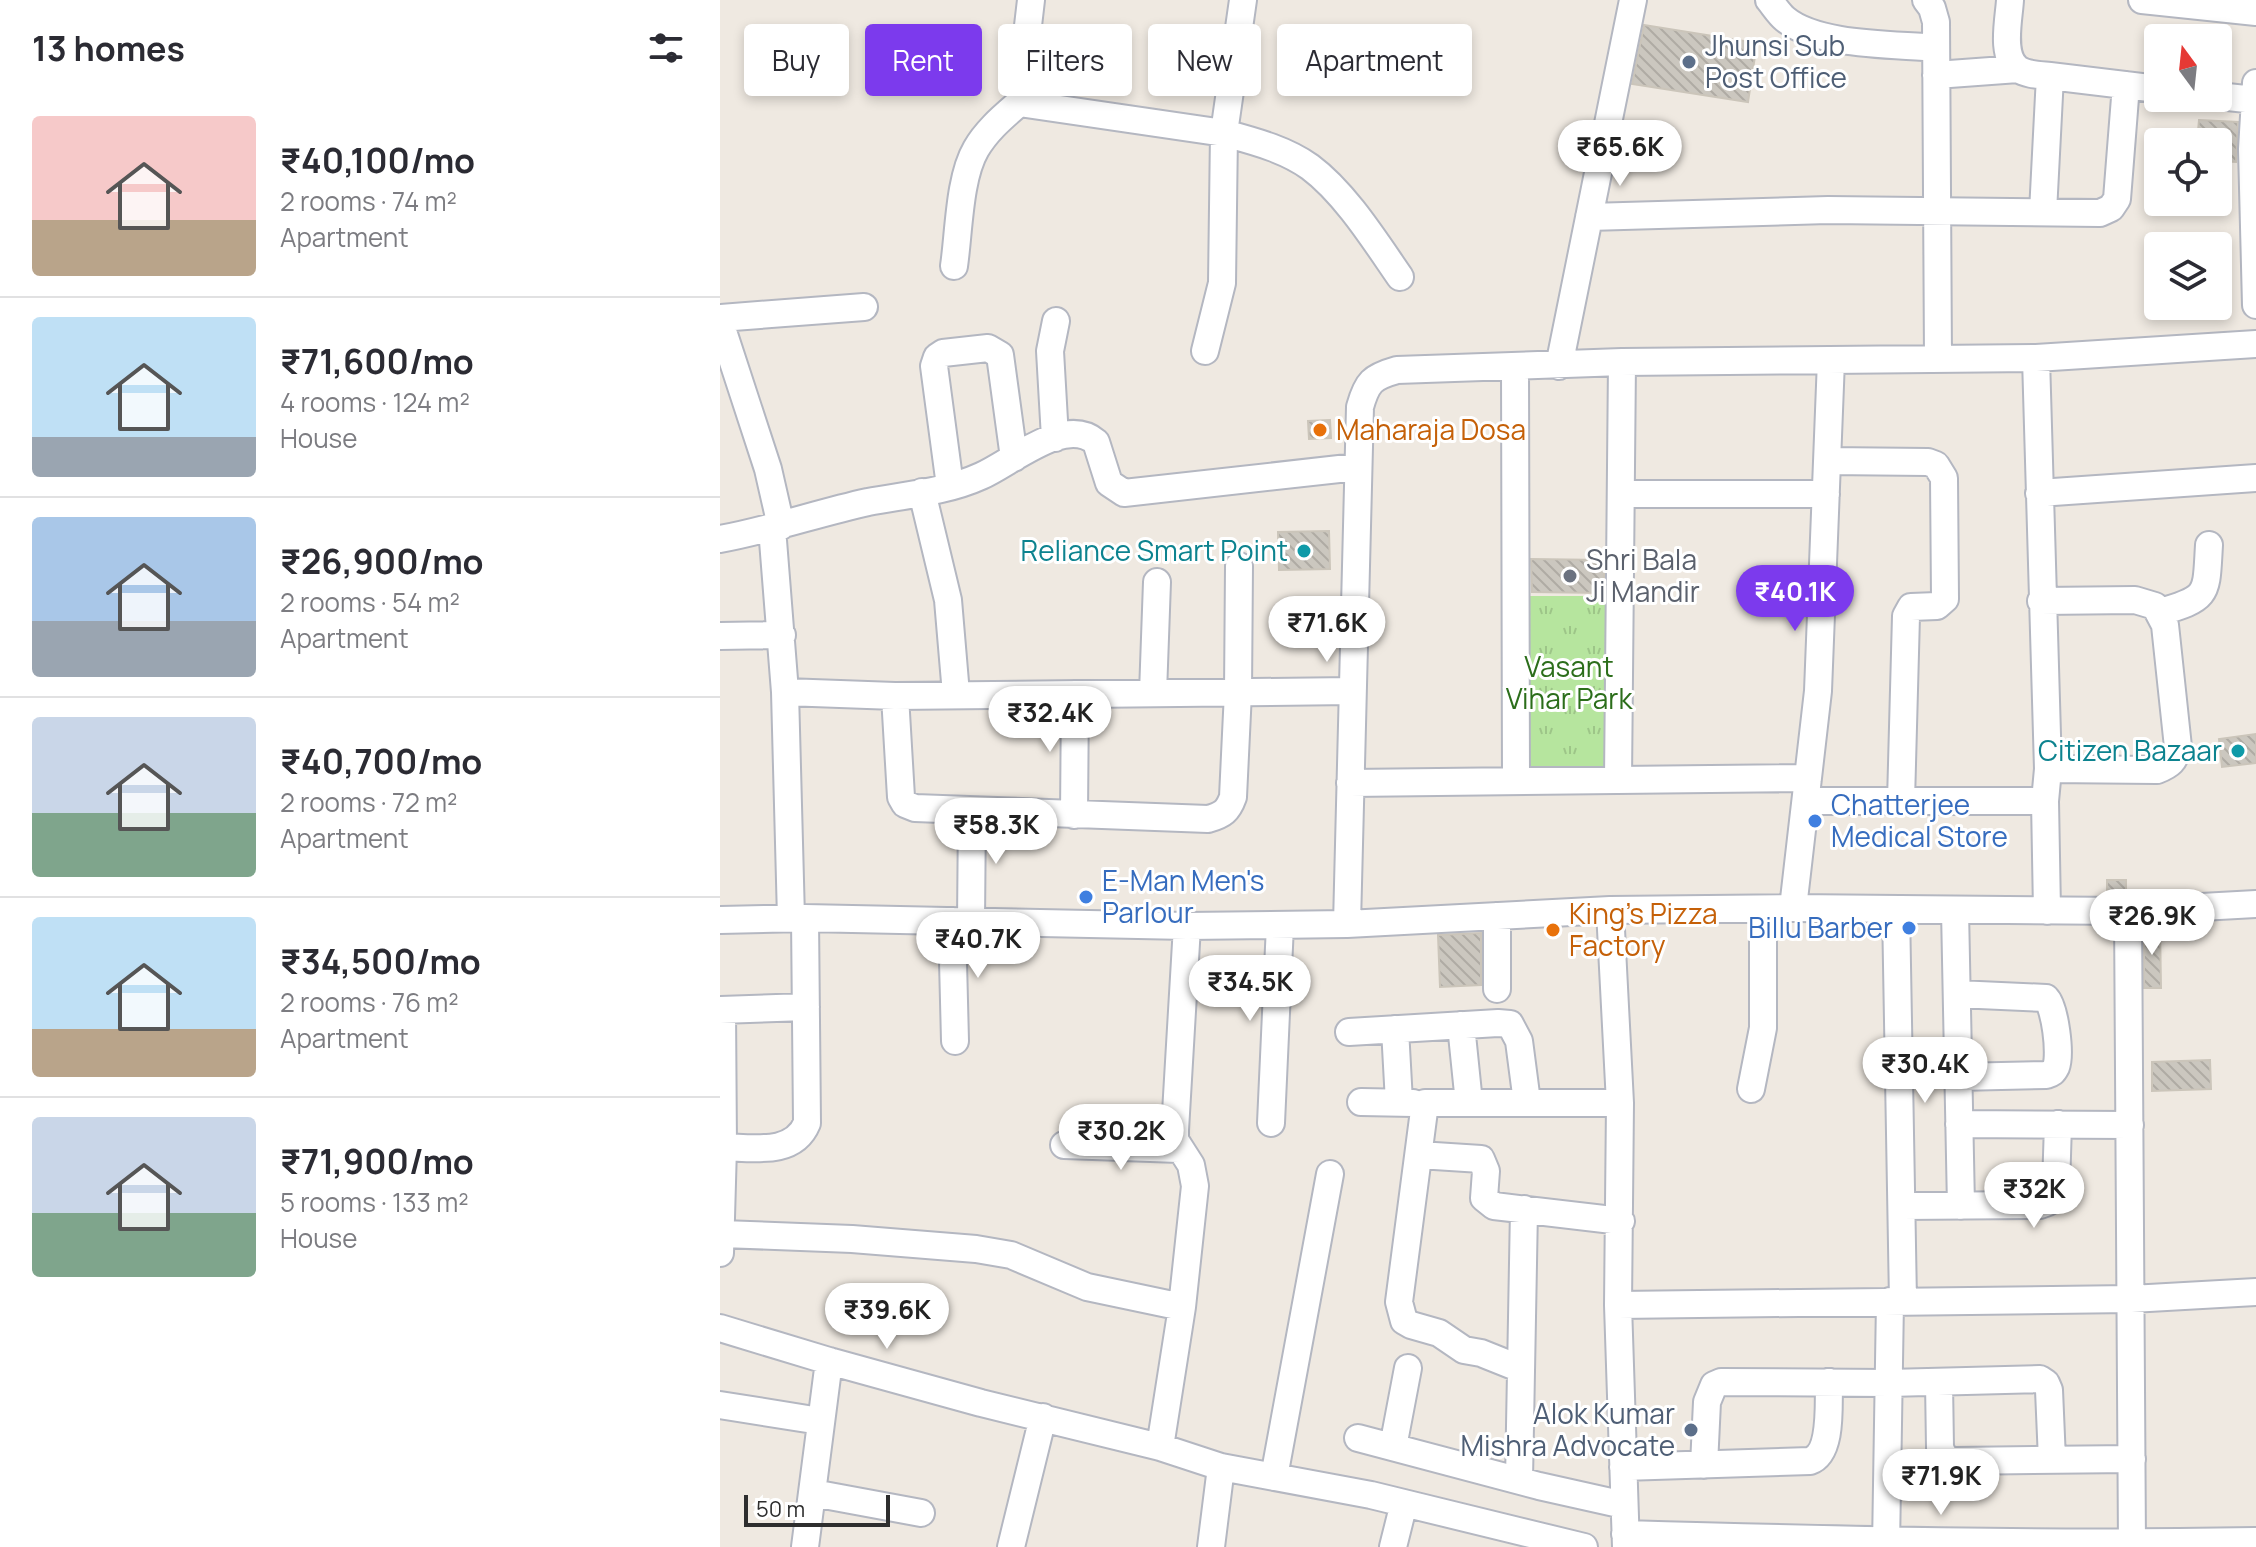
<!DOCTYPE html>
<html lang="en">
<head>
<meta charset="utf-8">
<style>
	body { margin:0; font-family:Manrope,sans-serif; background:#f7f7f7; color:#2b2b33; height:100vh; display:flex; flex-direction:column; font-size:30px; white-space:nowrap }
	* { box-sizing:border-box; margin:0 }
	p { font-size:26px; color:#7c7c81 }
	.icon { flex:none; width:44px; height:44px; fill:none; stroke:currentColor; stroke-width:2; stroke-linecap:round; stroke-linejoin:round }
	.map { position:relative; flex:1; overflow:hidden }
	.sheet { display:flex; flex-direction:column; background:#fff; width:720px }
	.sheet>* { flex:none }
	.banner { position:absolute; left:24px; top:24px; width:760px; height:72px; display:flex; gap:16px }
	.needle { width:52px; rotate:345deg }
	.fabs { position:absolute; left:1424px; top:24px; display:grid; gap:16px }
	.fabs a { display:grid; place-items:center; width:88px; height:88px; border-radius:8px; background:#fff; box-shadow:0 4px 12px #0003; font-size:40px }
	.scale { position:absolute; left:24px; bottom:20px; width:146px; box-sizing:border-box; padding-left:8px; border:4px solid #2e2e2e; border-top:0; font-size:22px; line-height:28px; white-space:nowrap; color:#2e2e2e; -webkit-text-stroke:6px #fff; paint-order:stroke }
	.price { position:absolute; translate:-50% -68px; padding:0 18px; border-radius:28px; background:#fff; color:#222; font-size:26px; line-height:52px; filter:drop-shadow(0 2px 4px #0008) }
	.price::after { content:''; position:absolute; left:50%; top:48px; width:24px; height:18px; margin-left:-12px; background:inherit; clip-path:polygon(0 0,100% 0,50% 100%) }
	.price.on { background:#7c3aed; color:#fff }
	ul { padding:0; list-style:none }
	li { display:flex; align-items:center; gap:24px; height:200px; padding:0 32px }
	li+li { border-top:2px solid #e1e1e2 }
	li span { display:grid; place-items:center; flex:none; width:224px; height:160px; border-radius:8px; color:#555 }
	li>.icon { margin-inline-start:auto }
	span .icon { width:96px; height:96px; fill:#fffc; stroke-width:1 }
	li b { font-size:34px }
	h2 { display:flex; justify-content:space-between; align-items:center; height:96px; padding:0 32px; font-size:34px }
	.chip { padding:0 28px; border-radius:8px; background:#fff; box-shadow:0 4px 12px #0003; font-size:28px; line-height:72px }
	.chip.on { background:#7c3aed; color:#fff }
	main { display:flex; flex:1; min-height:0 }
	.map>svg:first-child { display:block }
	.park { fill:url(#park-tufts) }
	.building { fill:url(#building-back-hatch); stroke:#cbc5ba; stroke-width:2 }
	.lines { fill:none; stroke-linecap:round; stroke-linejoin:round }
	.minor-casing { stroke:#b4b7c1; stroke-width:30 }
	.minor { stroke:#fff; stroke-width:26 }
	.service-dot { fill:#5c6f8a; stroke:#fff; stroke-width:3 }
	.food-dot { fill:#e8710a; stroke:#fff; stroke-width:3 }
	.culture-dot { fill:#0f9aa8; stroke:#fff; stroke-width:3 }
	.worship-dot { fill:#6b7280; stroke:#fff; stroke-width:3 }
	.shop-dot { fill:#3f7fe0; stroke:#fff; stroke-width:3 }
	.labels { text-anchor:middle; stroke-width:6; stroke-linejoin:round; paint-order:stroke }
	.service-label { font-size:28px; fill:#4e5e75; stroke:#fff; text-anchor:start }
	.food-label { font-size:28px; fill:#c56008; stroke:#fff; text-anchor:start }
	.culture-label { font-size:28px; fill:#0d838f; stroke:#fff; text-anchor:end }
	.worship-label { font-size:28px; fill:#5b616d; stroke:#fff; text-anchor:start }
	.park-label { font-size:28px; fill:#2c6e1b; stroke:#fff }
	.shop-label { font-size:28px; fill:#366cbe; stroke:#fff; text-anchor:start }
</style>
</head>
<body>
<main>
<section class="sheet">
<h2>13 homes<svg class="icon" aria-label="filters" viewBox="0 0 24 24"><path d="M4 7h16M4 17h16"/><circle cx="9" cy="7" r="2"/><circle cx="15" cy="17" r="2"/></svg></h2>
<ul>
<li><span style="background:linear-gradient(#f6c9c9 65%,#b9a48a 0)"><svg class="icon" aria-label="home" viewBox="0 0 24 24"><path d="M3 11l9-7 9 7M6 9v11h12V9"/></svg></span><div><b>₹40,100/mo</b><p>2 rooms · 74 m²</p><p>Apartment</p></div></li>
<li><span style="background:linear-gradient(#bfe0f5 75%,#9aa5b1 0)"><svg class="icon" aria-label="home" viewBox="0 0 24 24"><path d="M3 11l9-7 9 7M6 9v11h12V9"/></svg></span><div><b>₹71,600/mo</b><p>4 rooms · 124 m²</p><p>House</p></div></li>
<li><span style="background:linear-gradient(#a9c7e8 65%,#9aa5b1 0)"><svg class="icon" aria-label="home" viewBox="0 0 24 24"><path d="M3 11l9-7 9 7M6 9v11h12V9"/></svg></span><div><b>₹26,900/mo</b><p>2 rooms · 54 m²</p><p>Apartment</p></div></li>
<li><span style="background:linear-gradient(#c9d6e8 60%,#7fa58c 0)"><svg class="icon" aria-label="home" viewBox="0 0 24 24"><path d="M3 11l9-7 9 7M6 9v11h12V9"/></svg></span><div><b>₹40,700/mo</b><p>2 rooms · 72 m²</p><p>Apartment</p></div></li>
<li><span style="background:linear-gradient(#bfe0f5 70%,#b9a48a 0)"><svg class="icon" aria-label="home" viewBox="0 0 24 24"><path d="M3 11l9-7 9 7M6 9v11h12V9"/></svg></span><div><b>₹34,500/mo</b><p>2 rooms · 76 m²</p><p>Apartment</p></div></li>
<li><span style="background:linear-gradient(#c9d6e8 60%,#7fa58c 0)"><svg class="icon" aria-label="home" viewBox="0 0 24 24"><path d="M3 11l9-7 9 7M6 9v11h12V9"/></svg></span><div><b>₹71,900/mo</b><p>5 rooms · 133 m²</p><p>House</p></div></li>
</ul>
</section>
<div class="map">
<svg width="1536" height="1547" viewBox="0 0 1536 1547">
	<defs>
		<pattern id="park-tufts" width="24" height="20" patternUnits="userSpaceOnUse" patternTransform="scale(2)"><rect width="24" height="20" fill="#b6e59e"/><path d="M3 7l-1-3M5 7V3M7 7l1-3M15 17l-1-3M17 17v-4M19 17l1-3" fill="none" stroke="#9dc588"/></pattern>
		<pattern id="building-back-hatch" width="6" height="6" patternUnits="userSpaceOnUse" patternTransform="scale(2)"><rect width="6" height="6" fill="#cbc7bf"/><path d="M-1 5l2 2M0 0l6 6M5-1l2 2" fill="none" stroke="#afaba4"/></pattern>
	</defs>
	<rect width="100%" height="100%" fill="#efe9e1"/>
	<path class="park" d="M804 596H894L893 771 803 770Z"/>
	<path class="building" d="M924 25 1037 43 1028 102 912 84Z
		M1479 120 1518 122 1516 162 1498 161V142H1477Z
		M610 420 611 438 589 439 588 421Z
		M609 531 610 569 559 570 558 532Z
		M811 559 884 560V593L812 592Z
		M1536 734V763L1502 767 1499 739Z
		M1387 880H1406V895H1387Z
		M1440 925 1441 988H1424V926Z
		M761 933V985L720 987 718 935Z
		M1490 1060 1491 1089 1432 1091V1062Z"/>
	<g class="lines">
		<defs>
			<path id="minor" d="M311 0 299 103 504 133 523 0
				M1049 0C1054 6 1059 14 1065 19 1097 46 1174 44 1216 48
				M1206 0 1212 8 1216 22 1218 359
				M1290 0C1289 19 1280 56 1298 69 1307 75 1320 75 1330 76
				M1422 0 1536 12
				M1216 75 1298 69
				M1536 83 1532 149 1536 305
				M1498 96 1536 100
				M1323 212 1330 76 1438 89
				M869 217 1108 210 1380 213 1391 208 1397 199 1406 85
				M234 266C239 232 239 178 256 149 267 130 283 117 299 103
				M0 318 144 307
				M0 322 48 469 61 526
				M485 351 502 283 504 133C533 141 565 149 590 167 625 193 655 241 680 277
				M1316 358 1328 769 1325 801 1327 911
				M839 366 913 0
				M795 367 796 781
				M335 438 330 351 336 321
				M1107 461 1208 462 1216 465 1224 478 1225 599 1217 606 1191 607 1186 616 1181 801
				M230 486 214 366 217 357 223 353 268 348 280 355 294 458
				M202 492 228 600 236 694
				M1319 493 1536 478
				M901 494H1106
				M52 528 65 692 71 918
				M0 539C50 530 98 513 148 502 185 495 226 492 261 476 291 463 345 415 376 442L389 483 404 493 637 467
				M1321 601 1415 600 1435 606 1445 625 1458 747C1455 761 1450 765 1437 770L1328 769
				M1440 612C1490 598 1486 594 1489 545
				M0 636 62 635
				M65 692 175 696 632 691
				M433 693 437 582
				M175 696 181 797 185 804 195 808 488 819C503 815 508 811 513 797L518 692 519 566
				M898 780 902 362
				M630 783 1088 778
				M1086 801H1325
				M354 815 355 694
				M1073 908 1098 691 1111 360
				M1176 909 1183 1301
				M890 910 900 1103 898 1305 906 1547
				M1235 910 1241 1206
				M1408 911 1412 1547
				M0 920 85 918 467 926 627 924 890 910 1073 908 1408 911 1536 904
				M232 921 235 1041
				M251 921 252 811
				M627 924 640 407C647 382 652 377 677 370L902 362 1316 358 1536 344
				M777 989V916
				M1237 994 1326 998C1335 1007 1341 1054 1336 1067 1333 1073 1332 1073 1326 1075L1238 1077
				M0 1010 86 1007
				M741 1025 749 1103
				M675 1029 679 1102
				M629 1032 778 1023 790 1024 799 1041 807 1102
				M1031 1089 1043 1028V909
				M641 1102 693 1103
				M551 1123 560 925
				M1239 1124 1410 1125
				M344 1145 459 1149
				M0 1147C31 1147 73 1157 87 1123L85 918
				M699 1155 761 1159 766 1171 764 1198 774 1206 901 1221
				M1182 1206 1320 1205 1328 1202 1336 1187 1338 1124
				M2 1234 132 1239 256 1249 291 1255 367 1287 462 1307
				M0 1253 3 1147 2 1010
				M898 1305 1411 1299 1536 1292
				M0 1328 109 1361 261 1403 440 1447 501 1467 651 1495 864 1547
				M801 1369 761 1353 744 1350 719 1333 691 1325 684 1321 679 1302 705 1103H900
				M1219 1382 1220 1448 1225 1459 1234 1461 1412 1459
				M0 1405 100 1421
				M638 1438 819 1486 904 1505
				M440 1447 462 1307 475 1186 471 1165 455 1140V1130L467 926
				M673 1447 688 1368
				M984 1465 987 1402 994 1385 1001 1382 1169 1383 1320 1379 1326 1383 1329 1390 1332 1460
				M903 1467 1090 1461C1113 1453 1108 1404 1109 1382
				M554 1477 610 1174
				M799 1480 804 1209
				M93 1493 201 1513
				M905 1534C1116 1540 1326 1545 1536 1541
				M85 1547 109 1361
				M291 1547 323 1417
				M491 1547 501 1467
				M673 1547 684 1503
				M1166 1547 1170 1301"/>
		</defs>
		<use href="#minor" class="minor-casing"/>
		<use href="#minor" class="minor"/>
	</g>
	<g class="service-dot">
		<circle cx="969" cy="62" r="8"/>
		<circle cx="971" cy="1430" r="8"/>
	</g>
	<g class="food-dot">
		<circle cx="600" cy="430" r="8"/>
		<circle cx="833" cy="930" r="8"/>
	</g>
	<g class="culture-dot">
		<circle cx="584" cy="551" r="8"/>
		<circle cx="1518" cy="751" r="8"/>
	</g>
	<circle class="worship-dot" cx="850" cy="576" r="8"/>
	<g class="shop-dot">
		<circle cx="1095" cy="821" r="8"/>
		<circle cx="366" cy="897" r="8"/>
		<circle cx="1189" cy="928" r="8"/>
	</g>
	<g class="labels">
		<g class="service-label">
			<text x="985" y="56">Jhunsi Sub<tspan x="985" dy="32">Post Office</tspan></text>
			<text x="955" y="1424" text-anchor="end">Alok Kumar<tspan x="955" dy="32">Mishra Advocate</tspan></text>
		</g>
		<g class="food-label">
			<text x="616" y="440">Maharaja Dosa</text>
			<text x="849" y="924">King's Pizza<tspan x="849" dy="32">Factory</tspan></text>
		</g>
		<g class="culture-label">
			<text x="568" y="561">Reliance Smart Point</text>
			<text x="1502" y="761">Citizen Bazaar</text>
		</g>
		<g class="worship-label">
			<text x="866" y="570">Shri Bala<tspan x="866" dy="32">Ji Mandir</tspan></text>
		</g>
		<g class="park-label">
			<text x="849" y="677">Vasant<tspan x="849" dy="32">Vihar Park</tspan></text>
		</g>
		<g class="shop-label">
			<text x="1111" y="815">Chatterjee<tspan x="1111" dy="32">Medical Store</tspan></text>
			<text x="382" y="891">E-Man Men's<tspan x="382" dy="32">Parlour</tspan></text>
			<text x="1173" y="938" text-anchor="end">Billu Barber</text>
		</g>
	</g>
</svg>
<div class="fabs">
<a><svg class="needle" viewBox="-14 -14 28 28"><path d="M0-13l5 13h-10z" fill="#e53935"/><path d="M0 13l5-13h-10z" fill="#7c7c81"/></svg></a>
<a><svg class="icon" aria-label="locate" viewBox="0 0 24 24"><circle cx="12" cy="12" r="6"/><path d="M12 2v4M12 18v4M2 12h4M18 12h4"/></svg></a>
<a><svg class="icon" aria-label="layers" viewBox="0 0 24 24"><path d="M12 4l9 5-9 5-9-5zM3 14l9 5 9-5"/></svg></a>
</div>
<div class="scale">50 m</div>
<b class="price" style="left:900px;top:188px">₹65.6K</b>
<b class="price on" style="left:1075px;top:633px">₹40.1K</b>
<b class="price" style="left:607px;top:664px">₹71.6K</b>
<b class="price" style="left:330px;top:754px">₹32.4K</b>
<b class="price" style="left:276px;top:866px">₹58.3K</b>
<b class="price" style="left:1432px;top:957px">₹26.9K</b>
<b class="price" style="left:258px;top:980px">₹40.7K</b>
<b class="price" style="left:530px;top:1023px">₹34.5K</b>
<b class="price" style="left:1205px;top:1105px">₹30.4K</b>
<b class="price" style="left:401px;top:1172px">₹30.2K</b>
<b class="price" style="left:1314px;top:1230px">₹32K</b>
<b class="price" style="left:167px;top:1351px">₹39.6K</b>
<b class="price" style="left:1221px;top:1517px">₹71.9K</b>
<div class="banner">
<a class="chip">Buy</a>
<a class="chip on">Rent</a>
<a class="chip">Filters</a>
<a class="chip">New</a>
<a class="chip">Apartment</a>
</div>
</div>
</main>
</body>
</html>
